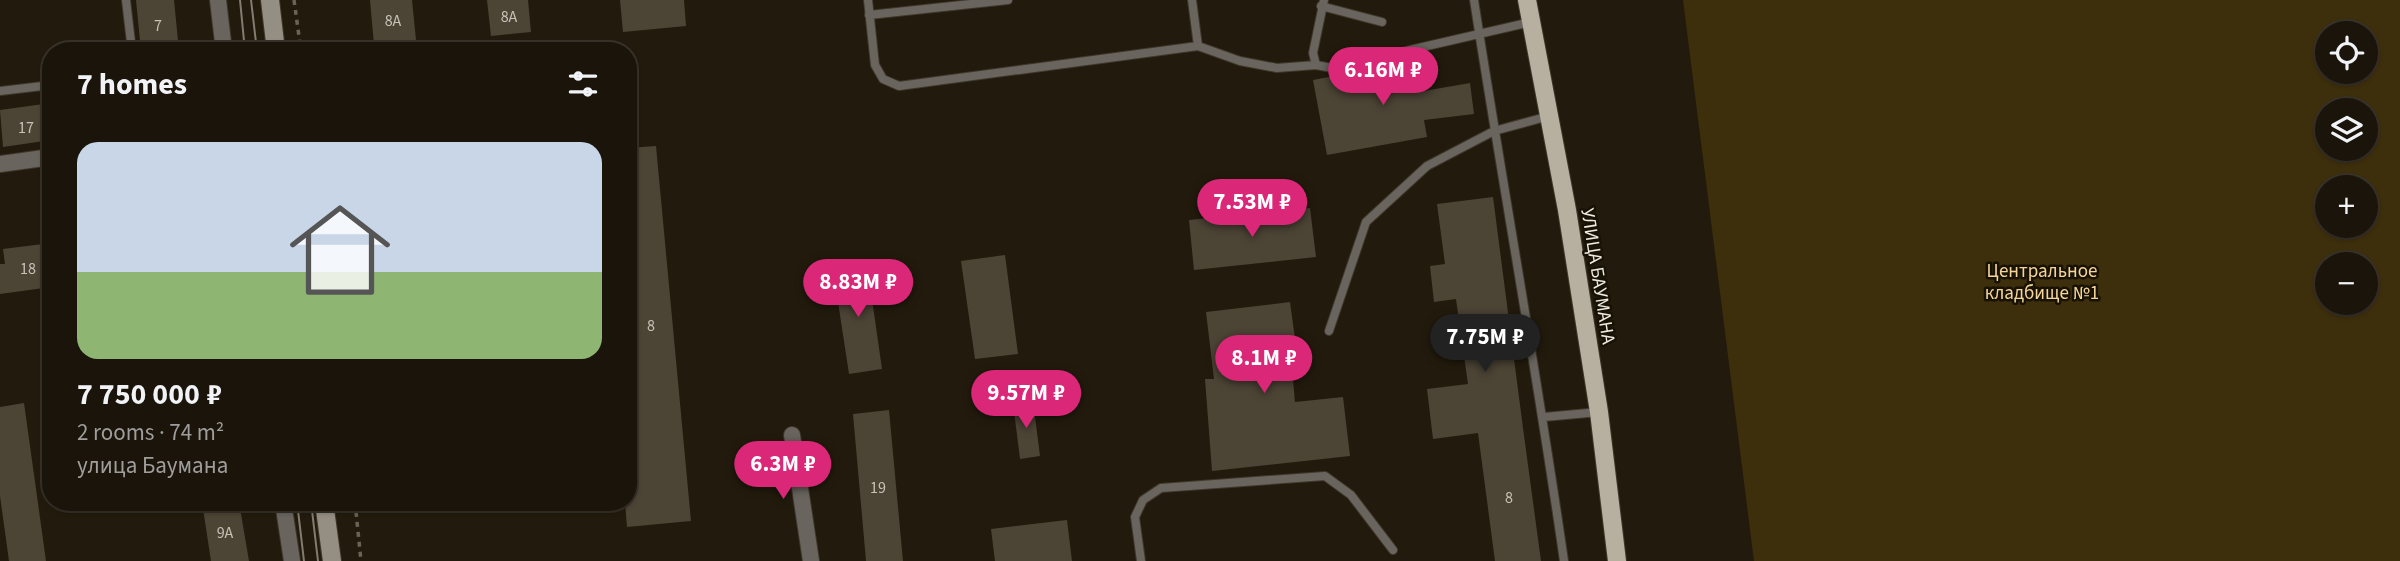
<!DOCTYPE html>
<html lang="en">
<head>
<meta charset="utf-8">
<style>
	body { margin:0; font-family:"Source Sans 3",sans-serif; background:#231d13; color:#f1f3f6; height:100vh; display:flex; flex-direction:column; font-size:26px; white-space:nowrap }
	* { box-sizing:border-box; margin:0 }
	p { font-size:23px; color:#9f9e9c }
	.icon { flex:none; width:38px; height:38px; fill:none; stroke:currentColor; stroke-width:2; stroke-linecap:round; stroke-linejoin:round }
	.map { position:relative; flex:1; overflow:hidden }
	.side { position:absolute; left:42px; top:42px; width:595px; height:469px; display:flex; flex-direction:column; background:#1a140a; border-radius:28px; box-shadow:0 2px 5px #0004,0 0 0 2px #38332b }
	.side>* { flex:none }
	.buttons { position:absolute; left:2315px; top:21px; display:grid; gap:14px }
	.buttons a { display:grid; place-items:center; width:63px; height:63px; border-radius:50%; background:#1a140a; box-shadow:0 2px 5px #0004,0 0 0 2px #38332b; font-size:35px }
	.price { position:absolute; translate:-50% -60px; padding:0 16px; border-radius:24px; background:#db2777; color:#fff; font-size:23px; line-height:46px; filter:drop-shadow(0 2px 4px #0008) }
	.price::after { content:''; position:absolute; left:50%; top:42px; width:21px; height:16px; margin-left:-10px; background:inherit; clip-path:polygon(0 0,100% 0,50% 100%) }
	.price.current { background:#222; color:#fff }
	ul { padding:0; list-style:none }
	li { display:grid; align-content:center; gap:14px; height:371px; padding:0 35px }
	li span { display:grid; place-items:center; height:217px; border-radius:21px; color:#555 }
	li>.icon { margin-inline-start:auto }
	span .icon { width:126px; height:126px; fill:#fffc; stroke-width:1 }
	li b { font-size:30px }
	h2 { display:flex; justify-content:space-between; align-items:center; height:84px; padding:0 35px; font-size:30px }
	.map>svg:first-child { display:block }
	.green { fill:#3d2e0c; fill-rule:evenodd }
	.building { fill:#4c4435 }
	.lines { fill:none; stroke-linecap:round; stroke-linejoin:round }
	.service-casing { stroke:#3f382b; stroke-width:10 }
	.minor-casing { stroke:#3f382b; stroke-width:18 }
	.secondary-casing { stroke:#3f382b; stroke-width:20 }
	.primary-casing { stroke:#3f382b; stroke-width:20 }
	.path { stroke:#6a6458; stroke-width:3.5; stroke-dasharray:5 5; stroke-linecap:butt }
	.service { stroke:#69655e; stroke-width:8 }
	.minor { stroke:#69655e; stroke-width:16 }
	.secondary { stroke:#958f83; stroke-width:18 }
	.primary { stroke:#b7b0a1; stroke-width:18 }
	.tram { stroke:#837d71; stroke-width:2 }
	.labels { text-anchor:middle; stroke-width:5; stroke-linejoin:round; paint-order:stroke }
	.number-label { font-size:16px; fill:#c7c1b7 }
	.park-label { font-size:19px; fill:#f5d599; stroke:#181205 }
	.street-label { font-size:19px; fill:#f0ebe2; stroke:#181205 }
</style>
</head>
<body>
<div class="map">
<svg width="2400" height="561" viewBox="0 0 2400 561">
	<rect width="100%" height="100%" fill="#221b0d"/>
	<path class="green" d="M1683 0H2400V561H1754ZM2328 33H2366V72H2328ZM2328 110H2366V149H2328ZM2328 187H2366V226H2328ZM2328 264H2366V303H2328Z"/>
	<path class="building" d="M136 0H174L179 51H141Z
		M370 0H412L416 40 374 45Z
		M487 0H528L531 32 491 36Z
		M620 0H684L686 26 623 32Z
		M1413 61 1418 92 1470 83 1474 114 1424 120 1427 137 1327 155 1313 80Z
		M51 103V140L3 147 0 110Z
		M656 146 691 521 627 527 625 502H628V148Z
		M1493 197 1523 428 1541 561H1495L1478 433 1433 439 1427 389 1468 384 1456 299 1434 302 1430 266 1445 264 1437 204Z
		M1310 208 1316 257 1194 270 1189 220Z
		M51 243V287L0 294V264H5L3 249Z
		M1005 255 1018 354 975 359 961 261Z
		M867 264 882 369 849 374 833 269Z
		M1290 302 1296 346 1290 347 1295 402 1343 397 1350 456 1212 471 1205 379H1214L1206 312Z
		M1033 401 1040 456 1020 459 1013 403Z
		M24 403 46 561H9L0 496V407Z
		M889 410 903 561H866L853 414Z
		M202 502H239L249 561H211Z
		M1067 520 1072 561H995L991 529Z"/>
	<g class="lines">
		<defs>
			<path id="service" d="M126 0 132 51
				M868 0 875 65 883 79 899 86 1198 46 1240 61 1277 68 1316 65
				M1192 0 1198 46
				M1324 0 1313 53 1316 65 1332 68 1531 22
				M1474 0C1503 187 1537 373 1564 561
				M1321 6 1382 22
				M869 15 1008 0
				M0 91 51 85
				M1329 331 1366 222 1427 166 1494 131 1549 116
				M1544 417 1599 412
				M1141 561 1135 517 1143 500 1161 488 1325 476 1351 495 1393 550"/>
			<path id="minor" d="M218 0 224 51
				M0 164 51 157
				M792 435 811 561
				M283 502 292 561"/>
			<path id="secondary" d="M270 0 276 51
				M324 502 332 561"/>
			<path id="primary" d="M1527 0 1567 210 1599 412 1617 561"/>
		</defs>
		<use href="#service" class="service-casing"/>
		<use href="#minor" class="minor-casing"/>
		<use href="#secondary" class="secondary-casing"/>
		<use href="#primary" class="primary-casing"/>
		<path class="path" d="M294 0 301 51
			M355 502 361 561"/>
		<use href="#service" class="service"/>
		<use href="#minor" class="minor"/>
		<use href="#secondary" class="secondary"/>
		<use href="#primary" class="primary"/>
		<path class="tram" d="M240 0 245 51
			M251 0 257 51
			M297 502 304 561
			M311 502 318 561"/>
	</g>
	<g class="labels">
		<g class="number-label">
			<text x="509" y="22">8А</text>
			<text x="393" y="26">8А</text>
			<text x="158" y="31">7</text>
			<text x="26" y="133">17</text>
			<text x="28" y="274">18</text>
			<text x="651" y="331">8</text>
			<text x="878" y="493">19</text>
			<text x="1509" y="503">8</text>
			<text x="225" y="538">9А</text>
		</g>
		<g class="park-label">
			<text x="2042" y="277">Центральное<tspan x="2042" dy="22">кладбище №1</tspan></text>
		</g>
		<g class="street-label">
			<text transform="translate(1599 276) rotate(81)" y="7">УЛИЦА БАУМАНА</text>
		</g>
	</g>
</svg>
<div class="buttons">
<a><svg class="icon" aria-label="locate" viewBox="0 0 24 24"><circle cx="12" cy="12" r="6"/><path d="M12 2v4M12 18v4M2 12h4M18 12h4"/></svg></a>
<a><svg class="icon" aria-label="layers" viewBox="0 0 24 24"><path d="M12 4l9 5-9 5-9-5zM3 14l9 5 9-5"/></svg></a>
<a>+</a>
<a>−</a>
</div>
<b class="price" style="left:1383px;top:107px">6.16M ₽</b>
<b class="price" style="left:1252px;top:239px">7.53M ₽</b>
<b class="price" style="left:858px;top:319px">8.83M ₽</b>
<b class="price current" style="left:1485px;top:374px">7.75M ₽</b>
<b class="price" style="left:1264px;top:395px">8.1M ₽</b>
<b class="price" style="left:1026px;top:430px">9.57M ₽</b>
<b class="price" style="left:783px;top:501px">6.3M ₽</b>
<section class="side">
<h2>7 homes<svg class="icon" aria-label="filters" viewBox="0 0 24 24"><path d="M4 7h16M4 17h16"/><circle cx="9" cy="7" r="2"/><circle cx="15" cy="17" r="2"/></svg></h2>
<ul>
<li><span style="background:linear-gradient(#c9d6e8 60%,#8fb573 0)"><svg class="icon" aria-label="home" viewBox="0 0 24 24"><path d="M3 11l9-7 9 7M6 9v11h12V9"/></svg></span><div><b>7 750 000 ₽</b><p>2 rooms · 74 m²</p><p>улица Баумана</p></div></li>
</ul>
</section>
</div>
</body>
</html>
